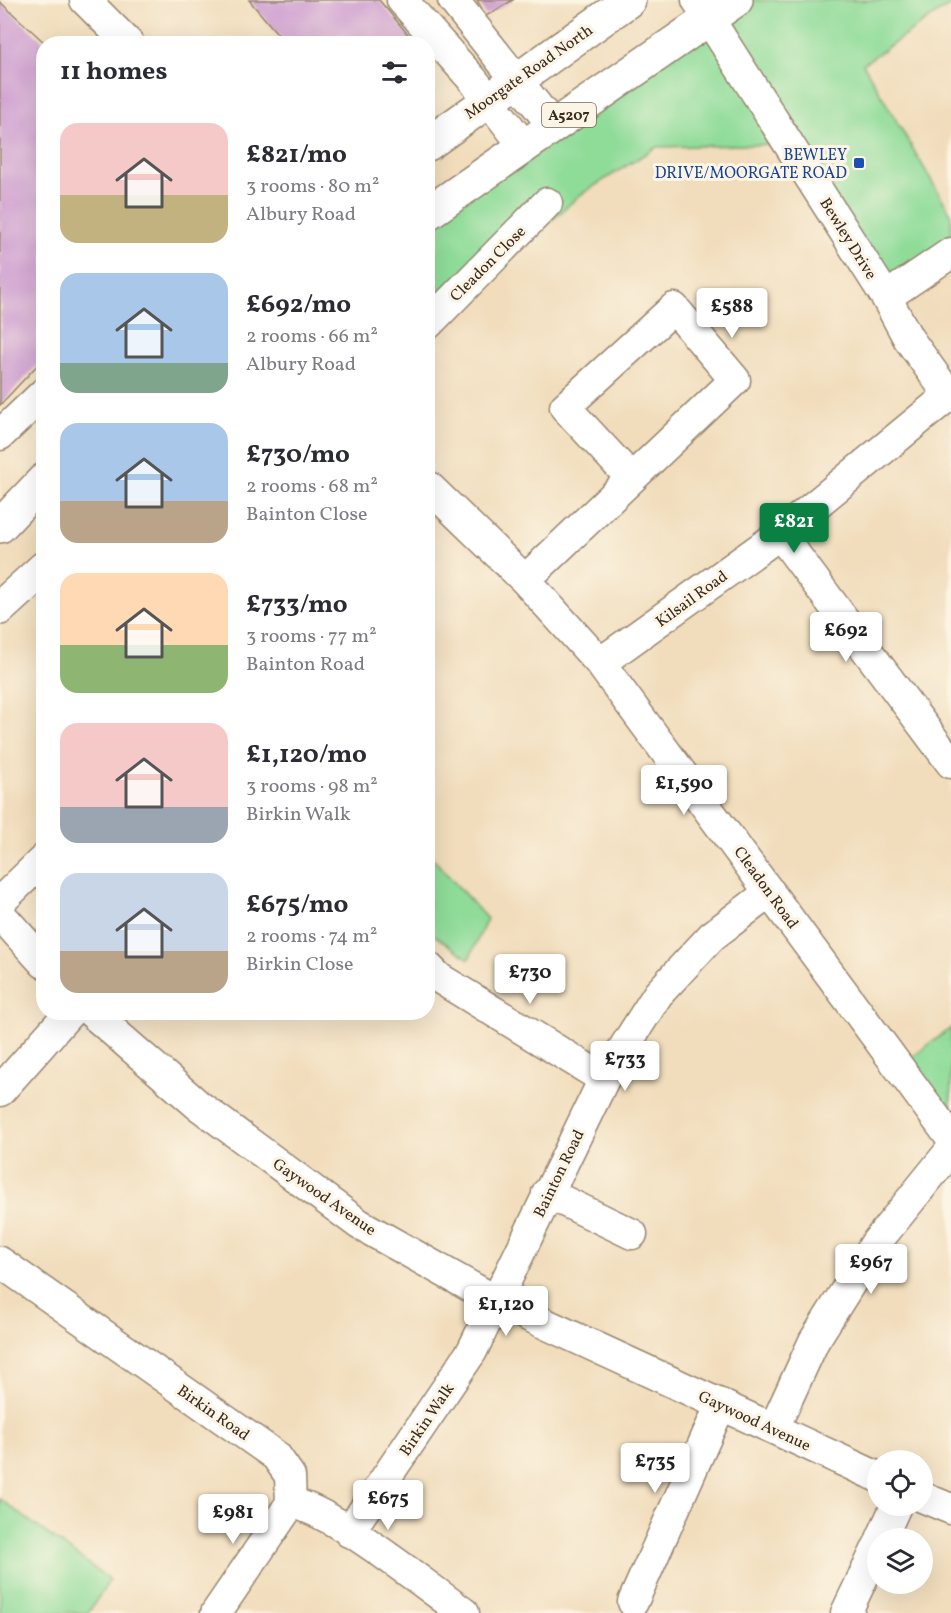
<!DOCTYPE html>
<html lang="en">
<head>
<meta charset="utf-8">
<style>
	body { margin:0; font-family:Vollkorn,serif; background:#f2f2f3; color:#2b2b33; height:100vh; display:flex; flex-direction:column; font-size:22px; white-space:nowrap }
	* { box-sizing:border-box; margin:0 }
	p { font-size:20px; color:#7c7c81 }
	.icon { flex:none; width:33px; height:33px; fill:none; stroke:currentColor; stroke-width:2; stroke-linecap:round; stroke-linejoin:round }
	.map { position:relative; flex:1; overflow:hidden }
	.drawer { position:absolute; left:36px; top:36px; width:399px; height:984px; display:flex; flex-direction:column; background:#fff; border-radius:24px; box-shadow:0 6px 24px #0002 }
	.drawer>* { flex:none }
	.tools { position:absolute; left:867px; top:1450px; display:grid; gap:12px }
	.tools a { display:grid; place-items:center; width:66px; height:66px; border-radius:50%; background:#fff; box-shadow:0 6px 24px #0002; font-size:30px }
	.price { position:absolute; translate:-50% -51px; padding:0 14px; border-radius:6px; background:#fff; color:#222; font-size:20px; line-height:39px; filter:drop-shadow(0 2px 3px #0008) }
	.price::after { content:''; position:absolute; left:50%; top:36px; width:18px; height:14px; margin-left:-9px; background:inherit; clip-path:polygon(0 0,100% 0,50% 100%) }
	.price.selected { background:#0b8043; color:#fff }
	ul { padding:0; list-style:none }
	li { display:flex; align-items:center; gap:18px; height:150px; padding:0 24px }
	li span { display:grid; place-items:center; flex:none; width:168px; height:120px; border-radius:18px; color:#555 }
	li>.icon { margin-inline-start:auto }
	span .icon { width:72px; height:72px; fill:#fffc; stroke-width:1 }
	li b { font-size:26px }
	h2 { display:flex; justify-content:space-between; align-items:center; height:72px; padding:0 24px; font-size:26px }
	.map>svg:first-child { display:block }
	.green { fill:#8fdc99; stroke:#65835c; stroke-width:1.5 }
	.building { fill:#c994ce }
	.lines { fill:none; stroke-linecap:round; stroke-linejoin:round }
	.minor-casing { stroke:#96846d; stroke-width:33 }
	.major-casing { stroke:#96846d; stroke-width:36 }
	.minor { stroke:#fff; stroke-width:30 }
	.major { stroke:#fff; stroke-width:33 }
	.transit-dot { fill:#1a4fb4; stroke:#fcf5e5; stroke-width:2 }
	.labels { text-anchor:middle; stroke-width:6; stroke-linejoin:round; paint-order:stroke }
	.shield { fill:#fcf5e5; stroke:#75675a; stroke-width:1.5 }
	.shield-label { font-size:15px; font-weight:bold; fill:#3b2a1e }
	.street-label { font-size:16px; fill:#3b2a1e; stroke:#fcf5e5 }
	.transit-label { font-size:16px; fill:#164399; stroke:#fcf5e5; text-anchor:end }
</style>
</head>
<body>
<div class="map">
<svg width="951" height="1613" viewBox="0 0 951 1613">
	<rect width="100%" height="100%" fill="#fcf5e5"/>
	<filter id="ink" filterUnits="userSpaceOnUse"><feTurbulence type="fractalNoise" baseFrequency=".0167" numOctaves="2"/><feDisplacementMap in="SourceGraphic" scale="12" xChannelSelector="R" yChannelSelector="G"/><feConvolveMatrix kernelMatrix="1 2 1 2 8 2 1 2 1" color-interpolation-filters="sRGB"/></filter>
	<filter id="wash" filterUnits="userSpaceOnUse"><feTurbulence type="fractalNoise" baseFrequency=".008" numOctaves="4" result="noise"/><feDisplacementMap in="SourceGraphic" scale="24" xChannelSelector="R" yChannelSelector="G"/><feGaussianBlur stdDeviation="1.35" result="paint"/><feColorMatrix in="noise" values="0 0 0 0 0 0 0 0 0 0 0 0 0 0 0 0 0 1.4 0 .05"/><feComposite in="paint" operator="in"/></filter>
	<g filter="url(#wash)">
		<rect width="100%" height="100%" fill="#f1ddbc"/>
		<path class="green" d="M736 0H951V4L863 64 951 214V253L886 297 789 144 656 147 580 195 428 331V213Z
			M428 853 487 919 469 959 428 931Z
			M951 1028V1138L899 1067Z
			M0 1499 110 1580 88 1613H0Z"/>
		<g id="blocks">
			<path class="building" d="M249 0H379L416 44H286Z
				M477 0H513L486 16Z
				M0 2 44 42V358L0 405Z"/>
		</g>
	</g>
	<g filter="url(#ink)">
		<use href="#blocks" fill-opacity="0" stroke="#96846d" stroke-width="1.5"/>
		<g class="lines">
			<defs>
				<path id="minor" d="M85 0 129 44
					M402 0 473 80 524 146
					M453 0 553 126
					M697 0 886 297 908 338 951 398
					M886 297 951 253
					M428 324 547 203
					M0 435 44 393
					M428 486 525 580 600 663 951 1138
					M780 534 951 763
					M525 580 735 380 674 308 565 407 631 478
					M600 663 780 534 949 395
					M0 902 44 859
					M0 914 44 963
					M428 967 439 978 604 1079
					M91 1012 198 1105 359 1224 498 1302 878 1477
					M0 1091 70 1012
					M547 1193 632 1234
					M0 1262 276 1456 290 1476 291 1503 216 1613
					M774 1428 814 1341 875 1244 951 1150
					M922 1497 951 1509
					M291 1503C331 1509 426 1586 464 1613
					M349 1532 472 1351 604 1079 658 994 712 936 770 892
					M881 1539 896 1506
					M633 1602 721 1404
					M846 1613 878 1546"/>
				<path id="major" d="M428 144 629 0
					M428 213 736 0
					M0 526 44 480
					M0 608 44 568"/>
			</defs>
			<use href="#minor" class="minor-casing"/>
			<use href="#major" class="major-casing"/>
			<use href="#minor" class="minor"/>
			<use href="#major" class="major"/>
		</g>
	</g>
	<rect class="transit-dot" x="853" y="157" width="12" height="12" rx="3"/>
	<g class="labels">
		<rect class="shield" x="542" y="103" width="54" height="24" rx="4.5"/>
		<g class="shield-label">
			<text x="569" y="120">A5207</text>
		</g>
		<g class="street-label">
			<text transform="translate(528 71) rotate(-35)" y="6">Moorgate Road North</text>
			<text transform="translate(849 238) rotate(58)" y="6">Bewley Drive</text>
			<text transform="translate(487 263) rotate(-45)" y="6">Cleadon Close</text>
			<text transform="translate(691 598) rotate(-36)" y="6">Kilsail Road</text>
			<text transform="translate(767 887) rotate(54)" y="6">Cleadon Road</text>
			<text transform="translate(558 1173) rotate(-64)" y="6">Bainton Road</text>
			<text transform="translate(325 1196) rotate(35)" y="6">Gaywood Avenue</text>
			<text transform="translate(214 1412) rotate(35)" y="6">Birkin Road</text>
			<text transform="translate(426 1419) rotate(-56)" y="6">Birkin Walk</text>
			<text transform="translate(755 1420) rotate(25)" y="6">Gaywood Avenue</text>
		</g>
		<g class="transit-label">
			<text x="847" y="160">BEWLEY<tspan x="847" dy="18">DRIVE/MOORGATE ROAD</tspan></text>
		</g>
	</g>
</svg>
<div class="tools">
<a><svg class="icon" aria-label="locate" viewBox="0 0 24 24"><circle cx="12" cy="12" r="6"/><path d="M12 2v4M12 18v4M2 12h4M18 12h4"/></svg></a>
<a><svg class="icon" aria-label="layers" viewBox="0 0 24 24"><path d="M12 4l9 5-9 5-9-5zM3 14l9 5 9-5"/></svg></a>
</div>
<b class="price" style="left:732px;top:339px">£588</b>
<b class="price selected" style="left:794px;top:554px">£821</b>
<b class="price" style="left:846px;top:663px">£692</b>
<b class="price" style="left:684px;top:816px">£1,590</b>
<b class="price" style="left:530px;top:1005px">£730</b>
<b class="price" style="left:625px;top:1092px">£733</b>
<b class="price" style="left:871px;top:1295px">£967</b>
<b class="price" style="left:506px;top:1337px">£1,120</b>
<b class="price" style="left:655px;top:1494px">£735</b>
<b class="price" style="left:388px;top:1531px">£675</b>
<b class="price" style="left:233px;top:1545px">£981</b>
<section class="drawer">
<h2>11 homes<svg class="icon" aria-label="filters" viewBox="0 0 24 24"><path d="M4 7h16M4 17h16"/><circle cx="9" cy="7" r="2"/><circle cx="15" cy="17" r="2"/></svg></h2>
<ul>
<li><span style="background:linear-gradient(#f6c9c9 60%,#c2b280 0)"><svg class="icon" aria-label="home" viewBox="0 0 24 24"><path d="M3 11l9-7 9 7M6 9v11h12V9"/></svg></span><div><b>£821/mo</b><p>3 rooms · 80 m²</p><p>Albury Road</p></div></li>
<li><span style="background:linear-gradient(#a9c7e8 75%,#7fa58c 0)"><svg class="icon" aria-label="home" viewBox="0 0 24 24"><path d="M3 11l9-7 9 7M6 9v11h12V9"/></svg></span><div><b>£692/mo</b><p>2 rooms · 66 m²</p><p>Albury Road</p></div></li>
<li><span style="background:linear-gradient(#a9c7e8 65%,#b9a48a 0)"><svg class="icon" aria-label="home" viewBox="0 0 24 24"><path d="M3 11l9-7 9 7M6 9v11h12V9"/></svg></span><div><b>£730/mo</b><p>2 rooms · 68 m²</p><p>Bainton Close</p></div></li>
<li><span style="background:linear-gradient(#ffd9b3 60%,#8fb573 0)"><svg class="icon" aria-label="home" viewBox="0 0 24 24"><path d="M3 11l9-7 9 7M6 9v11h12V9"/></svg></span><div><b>£733/mo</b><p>3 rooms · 77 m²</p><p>Bainton Road</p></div></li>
<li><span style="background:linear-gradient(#f6c9c9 70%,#9aa5b1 0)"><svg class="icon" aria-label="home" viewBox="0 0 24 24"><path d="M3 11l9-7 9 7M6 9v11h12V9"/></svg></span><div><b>£1,120/mo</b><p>3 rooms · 98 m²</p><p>Birkin Walk</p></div></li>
<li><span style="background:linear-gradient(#c9d6e8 65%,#b9a48a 0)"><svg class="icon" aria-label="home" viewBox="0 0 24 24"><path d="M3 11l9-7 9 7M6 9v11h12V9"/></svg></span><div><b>£675/mo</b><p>2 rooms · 74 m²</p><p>Birkin Close</p></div></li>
</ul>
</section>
</div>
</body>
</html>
